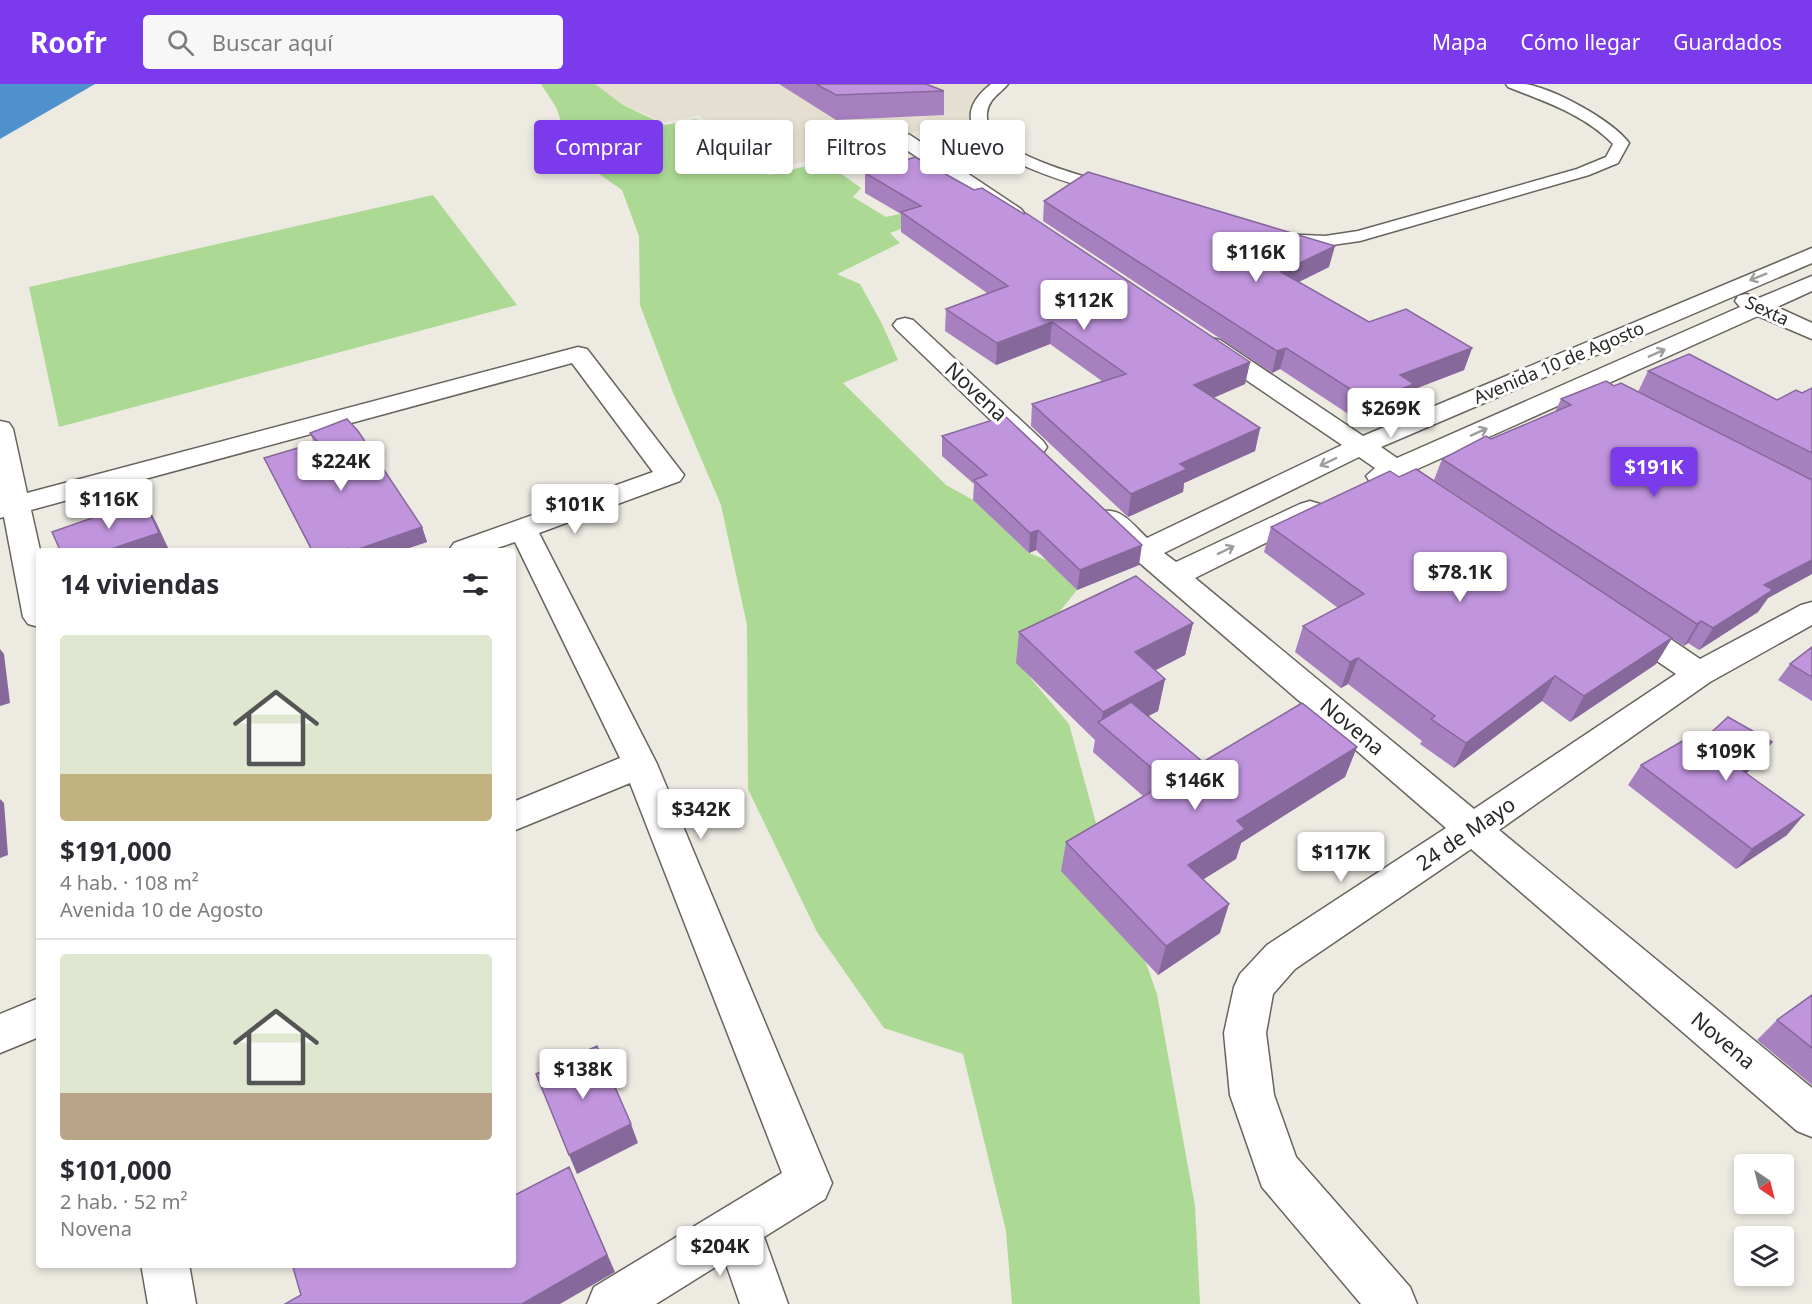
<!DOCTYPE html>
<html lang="es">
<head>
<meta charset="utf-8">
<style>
	body { margin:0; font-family:"Noto Sans",sans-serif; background:#f7f7f7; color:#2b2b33; height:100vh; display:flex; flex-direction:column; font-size:22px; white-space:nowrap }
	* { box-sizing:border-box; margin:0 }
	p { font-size:20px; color:#7c7c81 }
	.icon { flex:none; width:33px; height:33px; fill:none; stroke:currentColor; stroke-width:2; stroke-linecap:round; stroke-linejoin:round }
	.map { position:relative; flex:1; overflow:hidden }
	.sheet { position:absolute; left:36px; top:464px; width:480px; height:720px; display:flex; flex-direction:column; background:#fff; border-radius:6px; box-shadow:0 3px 9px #0003 }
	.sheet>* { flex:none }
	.banner { position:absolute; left:534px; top:36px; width:570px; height:54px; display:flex; gap:12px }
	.needle { width:39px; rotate:145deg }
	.controls { position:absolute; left:1734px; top:1070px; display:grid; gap:12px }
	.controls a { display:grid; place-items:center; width:60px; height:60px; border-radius:6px; background:#fff; box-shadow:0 3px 9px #0003; font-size:30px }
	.price { position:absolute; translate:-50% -51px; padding:0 14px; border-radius:6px; background:#fff; color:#222; font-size:20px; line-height:39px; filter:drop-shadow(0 2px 3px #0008) }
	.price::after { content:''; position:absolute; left:50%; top:36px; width:18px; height:14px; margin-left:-9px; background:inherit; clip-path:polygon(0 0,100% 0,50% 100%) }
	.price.active { background:#7c3aed; color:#fff }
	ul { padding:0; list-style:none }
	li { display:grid; align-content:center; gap:12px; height:318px; padding:0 24px }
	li+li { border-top:2px solid #e1e1e2 }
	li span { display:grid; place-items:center; height:186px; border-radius:6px; color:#555 }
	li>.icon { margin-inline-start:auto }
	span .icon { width:108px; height:108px; fill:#fffc; stroke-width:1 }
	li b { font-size:26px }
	h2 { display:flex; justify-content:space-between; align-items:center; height:72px; padding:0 24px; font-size:26px }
	.tag { padding:0 21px; border-radius:6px; background:#fff; box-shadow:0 3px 9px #0003; font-size:21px; line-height:54px }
	.tag.active { background:#7c3aed; color:#fff }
	header { display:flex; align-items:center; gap:36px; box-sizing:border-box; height:84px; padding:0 30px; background:#7c3aed; color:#fff }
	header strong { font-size:28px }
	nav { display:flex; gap:33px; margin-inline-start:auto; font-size:21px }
	.search { width:420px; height:54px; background:#f7f7f7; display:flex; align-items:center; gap:15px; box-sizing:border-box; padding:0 21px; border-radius:6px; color:#7c7c81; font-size:22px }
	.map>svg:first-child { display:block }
	.built { fill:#e4dfd0 }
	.green { fill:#acd993 }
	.water { fill:#4f91cd }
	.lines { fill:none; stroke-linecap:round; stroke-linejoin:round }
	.service-casing { stroke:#66645d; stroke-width:3 }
	.minor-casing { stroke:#66645d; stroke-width:3 }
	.service { fill:#fff; fill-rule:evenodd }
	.minor { fill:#fff; fill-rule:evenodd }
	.wall { fill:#a680bf }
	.shaded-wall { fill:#87689b }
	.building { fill:#c195de; stroke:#87689b; stroke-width:1.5 }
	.oneway { stroke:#9e9e9c }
	.labels { text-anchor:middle; stroke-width:6; stroke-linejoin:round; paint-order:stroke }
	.far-street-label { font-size:18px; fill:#282824; stroke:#fff }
	.street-label { font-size:21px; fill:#282824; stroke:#fff }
</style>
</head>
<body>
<header>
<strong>Roofr</strong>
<div class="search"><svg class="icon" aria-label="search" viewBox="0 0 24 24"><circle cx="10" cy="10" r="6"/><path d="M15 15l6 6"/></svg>Buscar aquí</div>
<nav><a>Mapa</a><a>Cómo llegar</a><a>Guardados</a></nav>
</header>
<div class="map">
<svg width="1812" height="1220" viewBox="0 0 1812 1220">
	<rect width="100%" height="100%" fill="#eceae1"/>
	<path class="built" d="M595 0H990L980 15 974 37 972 67 925 45 768 87 699 31 665 38 623 21Z"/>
	<path class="green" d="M541 0H595L623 21 665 41 696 35 768 91 825 78 861 104 853 113 886 133 904 129 919 138 890 149 900 159 837 190 860 200 882 240 898 276 843 299 946 401 973 416 1029 469 1048 477 1077 506 1018 579 1069 640 1096 739 1157 910 1195 1122 1200 1220H1012L1006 1147 963 970 884 944 817 848 748 705 747 541 721 421 674 311 640 221 639 152 622 106 573 72 556 23Z
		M433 111 517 221 59 343 29 203Z"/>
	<path class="water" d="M0 0H95L0 55Z"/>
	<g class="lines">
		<defs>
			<path id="service" d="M991 0H1008C1000 10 989 14 987 29 982 69 1088 93 1117 102L1119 105 1117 108 1111 110C1074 101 915 60 991 0Z
				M1506 0C1512 0 1519 0 1525 0 1553 4 1612 36 1629 59L1618 79 1589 91 1360 157 1325 162 1280 160 1274 159 1271 155 1274 151 1280 150 1325 152 1358 147 1577 85 1606 73 1613 60C1584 30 1545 18 1508 3Z"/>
			<path id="minor" d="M903 49 910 51 1021 125 1024 129 1021 133 1014 135 1007 133 896 59 894 55 896 51Z
				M1812 164V179L1381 363 1397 374 1740 223 1735 217 1738 212 1746 210 1759 214 1812 192V207L1777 223 1812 239V255L1758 232 1415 386 1452 411 1456 417 1452 423C1430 429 1411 408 1393 396L1380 400 1370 398 1366 392 1375 384 1359 373 1164 469 1176 478 1300 420 1310 417 1320 420 1324 426 1320 432 1195 494 1474 725 1676 590 1616 549 1611 541 1616 533 1627 530 1638 533 1700 575 1801 521 1812 518V541L1710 598 1499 746 1812 1004V1053L1797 1047 1471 765 1295 885 1273 910 1266 949 1274 1011 1296 1073 1410 1203 1417 1220H1361L1262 1103 1230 1011 1224 949 1234 903 1240 890 1267 861 1446 744 1134 474 1095 434 1099 428C1121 422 1132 440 1147 454L1342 361 1202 266 1199 261 1202 256 1211 254 1220 256 1363 352Z
				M905 234 913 236 1043 357 1047 363 1043 369 1034 371 1025 369 897 246 893 241 897 236Z
				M578 263 587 265 684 391 680 397 539 449 657 680 832 1099 825 1115 764 1153 788 1220H740L725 1177 656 1220H587L594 1203 782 1089 630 699 513 747V718L620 674 515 458 491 466H449L454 459 653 388 572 279 31 426 40 466 39 543 28 540 23 533 4 433 0 434V337L9 339 13 345 27 409Z
				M39 914V953L0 969V930Z
				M141 1180H189L196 1220H148Z"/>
		</defs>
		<use href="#service" class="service-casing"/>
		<use href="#minor" class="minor-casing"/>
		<use href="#service" class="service"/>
		<use href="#minor" class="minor"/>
	</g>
	<path class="wall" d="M779 0H926L944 7V31L836 36Z
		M865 89 1250 278 1245 300 1213 314 1260 344 1255 367 1184 399 1183 408 1128 433 1031 342 1032 320 1102 297 1050 260 996 281 945 247 946 225 987 209 901 148V130L865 109Z
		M1044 117 1329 183 1299 198 1369 238 1472 264 1464 286 1412 306 1406 321 1362 339 1280 285 1272 289 1043 137Z
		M1648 287 1777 316 1802 309 1812 304V490L1768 514 1758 528 1699 566 1688 559 1684 562 1434 396 1442 375 1491 355 1555 328 1561 315 1614 302 1638 308Z
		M310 349 422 443 427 458 403 466H311L271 388 264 374 314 359Z
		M942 352 1139 481 1077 506 1036 466 1029 469 973 416 974 400 942 372Z
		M1399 393 1672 554 1656 580 1570 638 1542 617 1454 684 1420 660 1422 657 1348 600 1341 604 1295 568 1303 542 1338 524 1264 468 1271 443Z
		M1193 539 1185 571 1155 586 1165 595 1158 627 1148 632 1203 678 1357 663 1345 693 1241 759 1236 775 1203 795 1220 849 1158 891 1061 787 1066 758 1143 712 1093 668 1095 656 1016 579 1019 548Z
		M1812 563V617L1778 596 1790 580Z
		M1702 657 1772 658 1757 679 1746 689 1787 751 1736 785 1628 701 1641 681Z
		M1812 911V1001L1757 956 1777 936Z"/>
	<path class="shaded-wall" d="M1335 162 1329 183 1276 209 1281 188Z
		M1052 238 1050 260 996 281 997 259Z
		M1286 264 1280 285 1272 289 1277 267Z
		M1472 264 1464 286 1412 306 1406 321 1362 339 1369 317 1400 291Z
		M1250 278 1245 300 1190 324 1194 301Z
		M1260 344 1255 367 1184 399 1183 408 1128 433 1131 410 1180 380Z
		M144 416 156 438 169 466H108Z
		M422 443 427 458 403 466H356Z
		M1038 446 1036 466 1029 469 1030 449Z
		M1142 461 1139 481 1077 506 1080 486Z
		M1812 476V490L1768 514 1758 528 1699 566 1713 544 1764 501Z
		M1701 537 1688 559 1684 562 1697 540Z
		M1193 539 1185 571 1129 600 1135 568Z
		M1672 554 1656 580 1570 638 1584 612Z
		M0 565 4 570 10 619 0 622Z
		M1358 574 1348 600 1341 604 1350 578Z
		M1555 592 1542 617 1454 684 1466 659Z
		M1165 595 1158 627 1113 651 1101 640 1103 628Z
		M1772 658 1757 679 1728 707 1743 687Z
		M1357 663 1345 693 1241 759 1236 775 1180 810 1188 781 1237 737Z
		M0 715 4 719 8 771 0 774Z
		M1804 731 1787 751 1736 785 1752 765Z
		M1229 820 1220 849 1158 891 1166 862Z
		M631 1040 638 1059 577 1090 569 1071Z
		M569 1083 615 1188 560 1220H522Z"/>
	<path class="building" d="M816 0H926L944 7 836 11Z
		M915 73 974 106 982 104 1024 130 1026 129 1250 278 1194 301 1260 344 1180 380 1187 385 1131 410 1032 320 1126 290 1052 238 997 259 946 225 1008 202 901 128 921 122 865 89Z
		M1088 88 1335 162 1281 188 1369 238 1406 225 1472 264 1400 291 1414 300 1369 317 1286 264 1277 267 1044 117Z
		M1689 270 1777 316 1796 306 1802 309 1812 304V369L1648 287Z
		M1606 297 1614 302 1621 299 1812 396V476L1764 501 1773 506 1713 544 1701 537 1697 540 1442 375 1486 352 1491 355 1571 321 1561 315Z
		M1005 332 1142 461 1080 486 1038 446 1030 449 974 396 987 391 942 352Z
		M347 335 358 347 422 443 356 466H350L349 464 341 466H312L264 374 318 358 310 349Z
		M1416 385 1672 554 1584 612 1555 592 1466 659 1431 635 1435 632 1358 574 1350 578 1303 542 1364 510 1271 443 1390 387 1399 393Z
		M144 416 159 449 108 466H60L52 448Z
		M1136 492 1193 539 1135 568 1165 595 1103 628 1019 548Z
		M1812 563V593L1790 580Z
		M1131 618 1203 678 1302 619 1357 663 1237 737 1245 745 1188 781 1229 820 1166 862 1066 758 1168 698 1098 638Z
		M1728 633 1772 658 1743 687 1804 731 1752 765 1641 681 1693 651 1702 657Z
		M1812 911V964L1777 936Z
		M597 962 631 1040 569 1071 536 990Z
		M569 1083 607 1171 522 1220H285L301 1211 292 1180H513V1112Z"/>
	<defs><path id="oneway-shaft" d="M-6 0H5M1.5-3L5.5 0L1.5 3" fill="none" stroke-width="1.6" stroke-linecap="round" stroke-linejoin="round" transform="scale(1.5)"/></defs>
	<g class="oneway">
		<use href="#oneway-shaft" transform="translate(1758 193) rotate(158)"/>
		<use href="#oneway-shaft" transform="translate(1657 269) rotate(-24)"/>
		<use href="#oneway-shaft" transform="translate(1479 348) rotate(-24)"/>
		<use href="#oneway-shaft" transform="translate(1328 378) rotate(154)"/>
		<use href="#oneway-shaft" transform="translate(1226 466) rotate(-26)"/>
	</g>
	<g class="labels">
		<g class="far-street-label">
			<text transform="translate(1767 227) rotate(25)" y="6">Sexta</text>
			<text transform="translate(1559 279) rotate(-23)" y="6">Avenida 10 de Agosto</text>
		</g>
		<g class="street-label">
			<text transform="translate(976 308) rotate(43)" y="7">Novena</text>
			<text transform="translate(1352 643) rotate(40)" y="7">Novena</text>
			<text transform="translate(1466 750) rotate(-34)" y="7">24 de Mayo</text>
			<text transform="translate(1723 957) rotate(40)" y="7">Novena</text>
		</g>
	</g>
</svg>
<div class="controls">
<a><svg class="needle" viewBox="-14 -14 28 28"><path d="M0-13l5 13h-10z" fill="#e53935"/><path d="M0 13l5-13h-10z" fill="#7c7c81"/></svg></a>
<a><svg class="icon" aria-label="layers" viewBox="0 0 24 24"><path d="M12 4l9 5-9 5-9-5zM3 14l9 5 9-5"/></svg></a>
</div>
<b class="price" style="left:1256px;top:199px">$116K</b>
<b class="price" style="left:1084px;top:247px">$112K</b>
<b class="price" style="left:1391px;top:355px">$269K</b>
<b class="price" style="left:341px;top:408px">$224K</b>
<b class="price active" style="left:1654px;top:414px">$191K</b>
<b class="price" style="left:109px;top:446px">$116K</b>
<b class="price" style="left:575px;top:451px">$101K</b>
<b class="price" style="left:1460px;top:519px">$78.1K</b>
<b class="price" style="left:1726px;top:698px">$109K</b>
<b class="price" style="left:1195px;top:727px">$146K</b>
<b class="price" style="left:701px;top:756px">$342K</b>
<b class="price" style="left:1341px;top:799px">$117K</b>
<b class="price" style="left:583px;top:1016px">$138K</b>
<b class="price" style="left:720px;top:1193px">$204K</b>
<div class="banner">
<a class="tag active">Comprar</a>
<a class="tag">Alquilar</a>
<a class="tag">Filtros</a>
<a class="tag">Nuevo</a>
</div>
<section class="sheet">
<h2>14 viviendas<svg class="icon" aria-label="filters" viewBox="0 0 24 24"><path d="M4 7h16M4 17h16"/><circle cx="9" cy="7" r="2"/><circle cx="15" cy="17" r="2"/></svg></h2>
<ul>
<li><span style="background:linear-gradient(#dfe7d0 75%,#c2b280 0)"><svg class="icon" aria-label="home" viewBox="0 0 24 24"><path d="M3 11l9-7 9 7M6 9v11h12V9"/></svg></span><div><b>$191,000</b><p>4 hab. · 108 m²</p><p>Avenida 10 de Agosto</p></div></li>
<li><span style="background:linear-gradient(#dfe7d0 75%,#b9a48a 0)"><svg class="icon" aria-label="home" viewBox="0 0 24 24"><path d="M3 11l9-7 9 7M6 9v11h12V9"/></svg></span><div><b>$101,000</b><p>2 hab. · 52 m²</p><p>Novena</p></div></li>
</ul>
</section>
</div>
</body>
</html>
